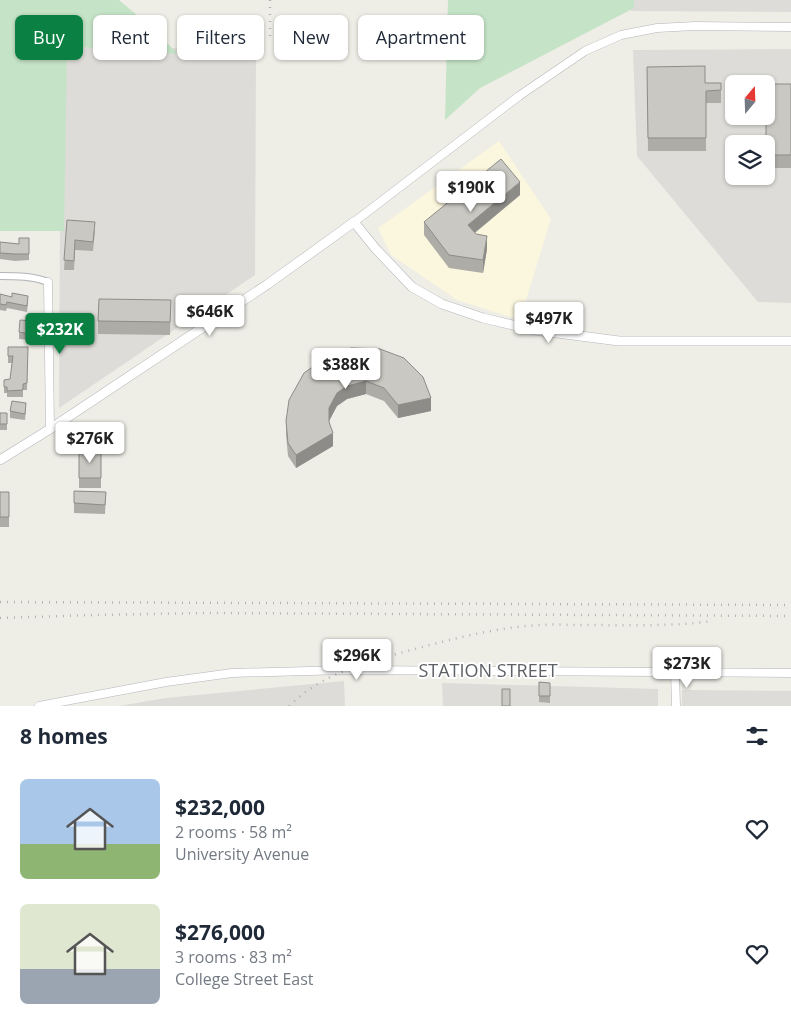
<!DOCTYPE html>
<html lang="en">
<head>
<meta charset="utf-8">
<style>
	body { margin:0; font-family:"Open Sans",sans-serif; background:#f6f6f7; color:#1f2937; height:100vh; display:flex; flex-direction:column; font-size:19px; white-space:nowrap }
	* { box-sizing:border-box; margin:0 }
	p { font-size:16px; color:#747a83 }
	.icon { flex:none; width:28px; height:28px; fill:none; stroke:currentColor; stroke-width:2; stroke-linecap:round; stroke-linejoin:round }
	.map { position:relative; height:706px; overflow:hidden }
	.details { display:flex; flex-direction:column; background:#fff; flex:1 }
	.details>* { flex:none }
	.guide { position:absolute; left:15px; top:15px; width:500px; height:45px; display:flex; gap:10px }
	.needle { width:32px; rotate:19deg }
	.tools { position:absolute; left:725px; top:75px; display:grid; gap:10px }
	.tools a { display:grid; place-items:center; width:50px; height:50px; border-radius:8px; background:#fff; box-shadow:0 1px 4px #0004; font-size:25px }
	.price { position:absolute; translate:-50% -42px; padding:0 11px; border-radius:5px; background:#fff; color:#222; font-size:16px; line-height:32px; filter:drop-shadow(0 1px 2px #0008) }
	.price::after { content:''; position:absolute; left:50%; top:30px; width:15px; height:11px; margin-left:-8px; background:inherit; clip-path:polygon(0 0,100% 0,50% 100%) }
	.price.active { background:#0b8043; color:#fff }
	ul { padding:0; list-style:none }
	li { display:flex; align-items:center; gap:15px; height:125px; padding:0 20px }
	li span { display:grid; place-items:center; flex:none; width:140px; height:100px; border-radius:8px; color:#555 }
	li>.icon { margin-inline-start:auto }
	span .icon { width:60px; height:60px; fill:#fffc; stroke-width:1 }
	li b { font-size:21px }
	h2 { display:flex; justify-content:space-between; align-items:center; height:60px; padding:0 20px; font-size:21px }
	.tag { padding:0 18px; border-radius:8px; background:#fff; box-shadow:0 1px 4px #0004; font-size:18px; line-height:45px }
	.tag.active { background:#0b8043; color:#fff }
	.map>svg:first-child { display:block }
	.commercial { fill:#fbf6de }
	.industrial { fill:#dddcd8; fill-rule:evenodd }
	.green { fill:#c5e3c6 }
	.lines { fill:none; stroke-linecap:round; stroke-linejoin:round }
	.minor-casing { stroke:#b3b5b9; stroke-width:8 }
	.tertiary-casing { stroke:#b3b5b9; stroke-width:9 }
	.secondary-casing { stroke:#b4b7bc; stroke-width:10 }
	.minor { stroke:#fff; stroke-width:6 }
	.tertiary { stroke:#fff; stroke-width:8 }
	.secondary { stroke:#fff; stroke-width:9 }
	.rail { stroke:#b4b4b5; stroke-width:2.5; stroke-dasharray:1 6; stroke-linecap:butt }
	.wall { fill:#aeaca7 }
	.shaded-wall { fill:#8d8c88 }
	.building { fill:#cac8c2; stroke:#8d8c88 }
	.labels { text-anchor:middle; stroke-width:4; stroke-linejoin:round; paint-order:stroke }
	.street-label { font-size:18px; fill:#5d6065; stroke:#fff }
</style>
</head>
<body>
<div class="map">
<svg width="791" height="706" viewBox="0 0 791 706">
	<rect width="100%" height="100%" fill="#eeede6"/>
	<path class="commercial" d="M499 141 551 219 520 320 457 300 391 255 378 228Z"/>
	<path class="industrial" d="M631 0H791V12L631 11Z
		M61 47 256 49 255 275 59 408Z
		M791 49V303L758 302 637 156 633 50ZM734 84H766V116H734ZM734 144H766V176H734Z
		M344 681 345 706H119L166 698Z
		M442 683 658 689V706H443Z
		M682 690 791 691V706H682Z"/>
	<path class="green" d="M0 0H119L151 27 178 54 67 46 64 231H0Z
		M448 0H634V8L480 88 445 120Z"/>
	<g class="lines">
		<defs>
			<path id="minor" d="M0 276C17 276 32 276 48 282"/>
			<path id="tertiary" d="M354 222 519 96 585 51 621 35 657 28 695 26 791 27
				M48 282 50 429
				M675 672 676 706
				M39 706 166 682 232 673 345 670 791 673"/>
			<path id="secondary" d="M0 460 50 429 268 284 354 222 375 248 412 287 442 304 483 318 534 330 619 341H791"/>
		</defs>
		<use href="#minor" class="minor-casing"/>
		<use href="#tertiary" class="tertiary-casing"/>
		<use href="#secondary" class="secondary-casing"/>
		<use href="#minor" class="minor"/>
		<use href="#tertiary" class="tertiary"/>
		<use href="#secondary" class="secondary"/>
		<path class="rail" d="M270 0V42
			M0 602 791 605
			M0 618 95 615 208 613 791 616
			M289 706C321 675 362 663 404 652 448 640 492 628 538 625 553 624 568 625 583 625 626 625 669 627 712 621"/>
	</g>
	<path class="wall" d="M647 67 705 83H721V103H706V151H648Z
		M791 84V168H766V116Z
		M520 195 475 233 487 249 483 273 449 268 424 235V222Z
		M67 220 95 231 93 251 75 250 74 270H64Z
		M29 238V260L15 261 0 259V242L19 244Z
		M0 294 28 303 27 312 7 308 6 311 0 310Z
		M171 300 170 335 98 334V321Z
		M33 328 31 340 19 339V332Z
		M8 347H28L27 390H23V397H7V393H4V380L10 379 12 363H8Z
		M304 373 423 377 431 411 398 418 384 401 366 394 347 399 337 406 329 421 333 446 296 468 288 456 286 434V421Z
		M26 410 25 420 10 418V411Z
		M0 413H7V430H0Z
		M79 450H101V488H79Z
		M74 491 106 492 105 514 74 513Z
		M0 492H9V527H0Z
		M539 682 550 683V703L539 702Z"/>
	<path class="shaded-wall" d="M520 182V195L468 238V225Z
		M487 236V249L483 273V260Z
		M366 381V394L347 399 337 406 329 421V408L337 393 347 386Z
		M431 398V411L398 418V405Z
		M333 433V446L296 468V455Z"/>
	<path class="building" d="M705 66V83H721V90L706 91V138H648L647 67Z
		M766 84H791V155H766Z
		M501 159 520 182 468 225 476 234 487 236 483 260 449 255 424 222Z
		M67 220 95 222 93 242 75 240 74 261 64 260Z
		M19 238H29V254H15L0 253V242L19 244Z
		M12 293 28 296 27 306 7 302 6 305 0 304V294L12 297Z
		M99 299 171 300 170 322 98 321Z
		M20 320 33 321 31 334 19 332Z
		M8 347H28L27 383 23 384V390L7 391V387H4V380L10 379 13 356H8Z
		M351 348 380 349 404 358 423 377 431 398 398 405 384 388 366 381 347 386 337 393 329 408V422L333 433 296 455 288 443 286 421 289 400 304 373 327 357Z
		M12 401 26 403 25 414 10 411Z
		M0 413H7V424H0Z
		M79 450H101V478H79Z
		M74 491 106 492 105 505 74 503Z
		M0 492H9V517H0Z
		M539 682 550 683V696H539Z
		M502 689H510V706H502Z"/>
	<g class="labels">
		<g class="street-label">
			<text x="488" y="677">STATION STREET</text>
		</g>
	</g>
</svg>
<div class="tools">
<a><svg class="needle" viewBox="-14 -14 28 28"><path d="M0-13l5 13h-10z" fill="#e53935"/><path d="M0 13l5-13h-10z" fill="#747a83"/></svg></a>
<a><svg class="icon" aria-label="layers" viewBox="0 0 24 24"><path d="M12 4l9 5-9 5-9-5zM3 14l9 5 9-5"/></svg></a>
</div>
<b class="price" style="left:471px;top:213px">$190K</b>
<b class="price" style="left:210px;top:337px">$646K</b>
<b class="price" style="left:549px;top:344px">$497K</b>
<b class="price active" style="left:60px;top:355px">$232K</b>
<b class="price" style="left:346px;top:390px">$388K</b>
<b class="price" style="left:90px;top:464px">$276K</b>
<b class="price" style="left:357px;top:681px">$296K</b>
<b class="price" style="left:687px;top:689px">$273K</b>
<div class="guide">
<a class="tag active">Buy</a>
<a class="tag">Rent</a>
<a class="tag">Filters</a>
<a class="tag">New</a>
<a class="tag">Apartment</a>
</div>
</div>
<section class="details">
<h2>8 homes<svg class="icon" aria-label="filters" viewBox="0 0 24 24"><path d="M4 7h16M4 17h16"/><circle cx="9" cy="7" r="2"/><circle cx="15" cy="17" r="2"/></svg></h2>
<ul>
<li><span style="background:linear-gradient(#a9c7e8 65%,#8fb573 0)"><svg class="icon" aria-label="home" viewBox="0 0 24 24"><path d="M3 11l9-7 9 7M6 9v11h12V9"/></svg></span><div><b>$232,000</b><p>2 rooms · 58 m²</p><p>University Avenue</p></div><svg class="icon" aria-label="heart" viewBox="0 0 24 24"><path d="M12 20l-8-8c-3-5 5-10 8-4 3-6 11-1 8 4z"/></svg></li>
<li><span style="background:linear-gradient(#dfe7d0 65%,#9aa5b1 0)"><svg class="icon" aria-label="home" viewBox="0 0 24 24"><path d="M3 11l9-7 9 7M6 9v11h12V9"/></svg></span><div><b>$276,000</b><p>3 rooms · 83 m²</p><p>College Street East</p></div><svg class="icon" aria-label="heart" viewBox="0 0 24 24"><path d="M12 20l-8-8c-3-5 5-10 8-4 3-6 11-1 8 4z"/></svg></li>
</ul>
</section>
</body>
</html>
